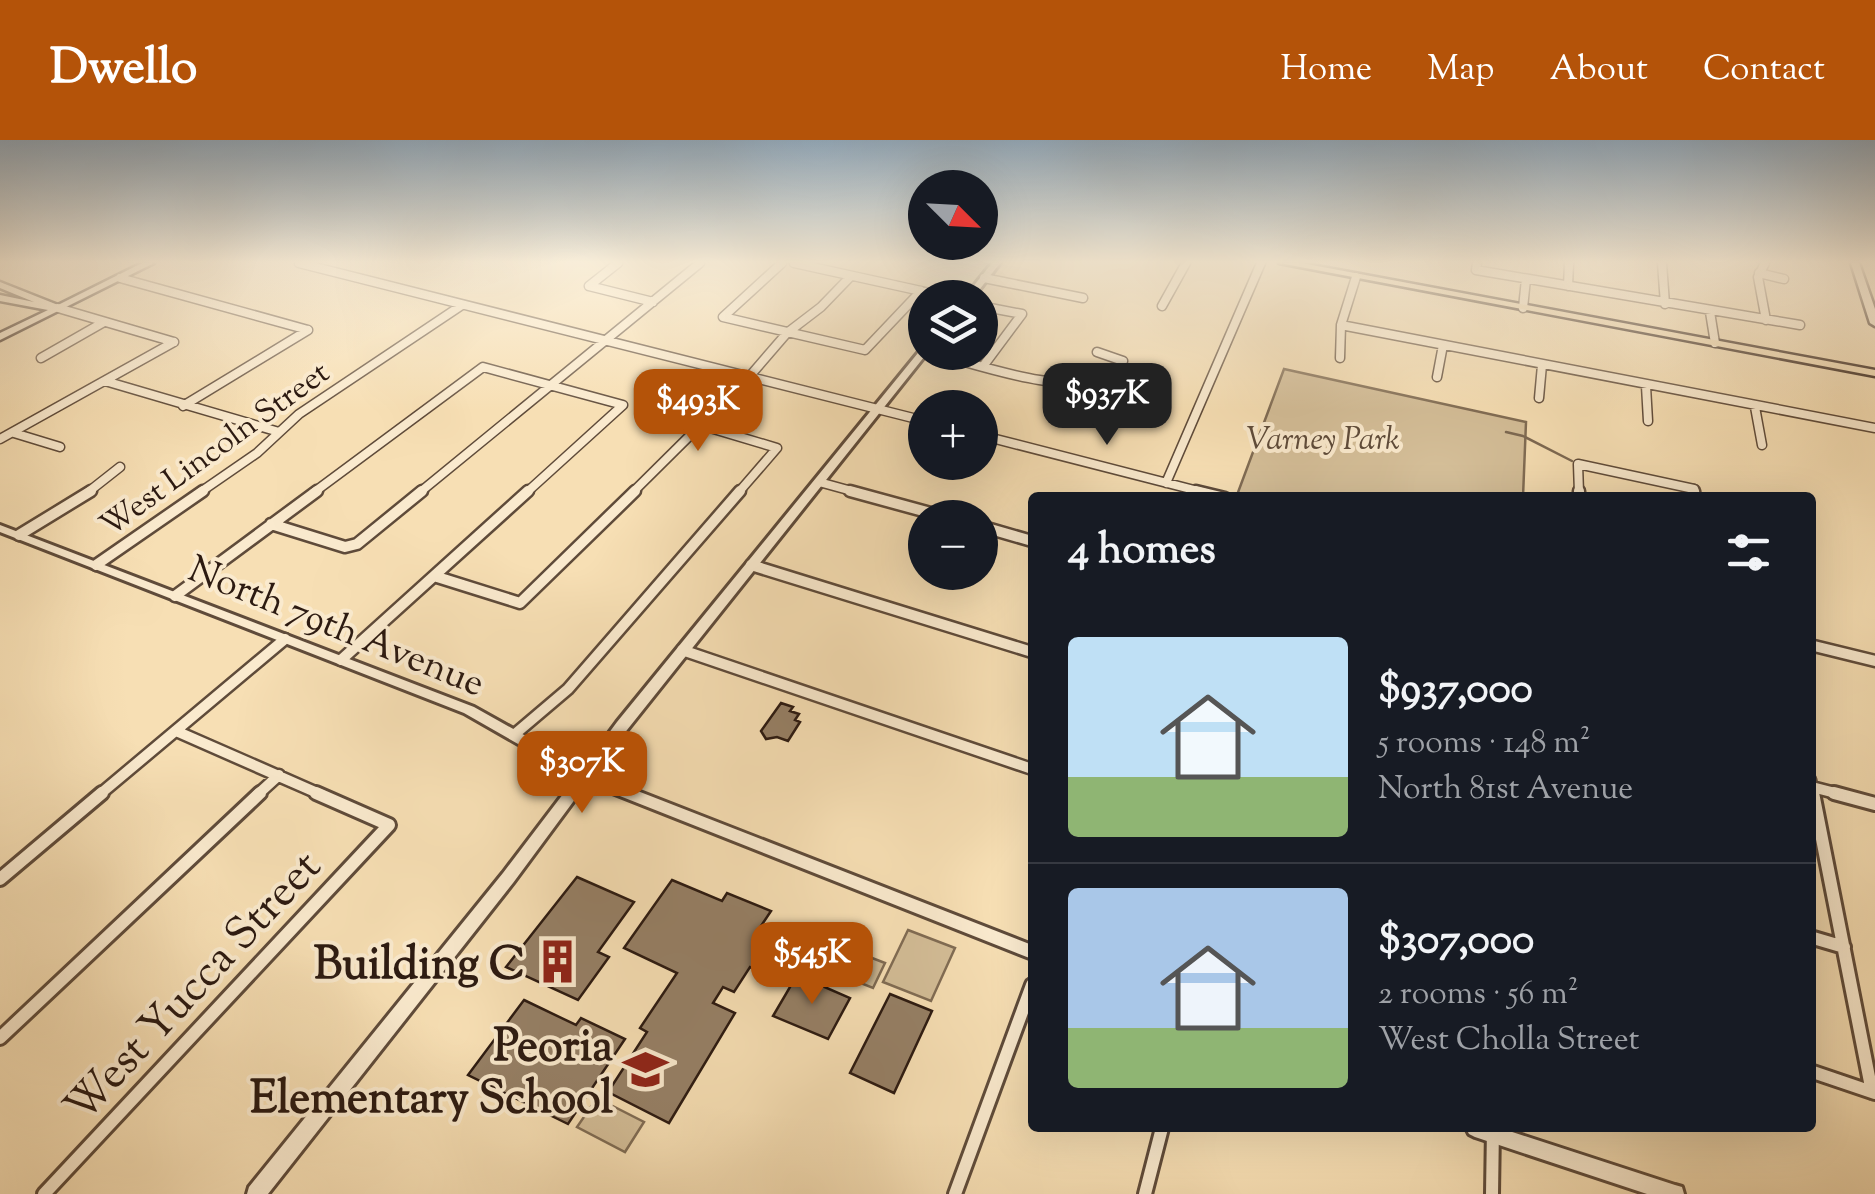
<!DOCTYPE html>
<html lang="en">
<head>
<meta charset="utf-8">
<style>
	body { margin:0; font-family:"Sorts Mill Goudy",serif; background:#242831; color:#f1f3f6; height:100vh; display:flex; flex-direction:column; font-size:38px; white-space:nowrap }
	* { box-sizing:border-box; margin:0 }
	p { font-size:32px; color:#9ea1a6 }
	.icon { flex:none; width:55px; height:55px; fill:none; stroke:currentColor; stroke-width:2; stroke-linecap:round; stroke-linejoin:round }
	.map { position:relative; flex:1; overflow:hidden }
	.drawer { position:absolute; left:1028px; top:352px; width:788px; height:640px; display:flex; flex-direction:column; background:#171b24; border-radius:10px; box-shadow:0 10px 40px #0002 }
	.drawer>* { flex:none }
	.needle { width:65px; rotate:114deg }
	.tools { position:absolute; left:908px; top:30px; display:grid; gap:20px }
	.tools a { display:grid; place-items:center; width:90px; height:90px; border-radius:50%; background:#171b24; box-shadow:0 10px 40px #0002; font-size:50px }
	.price { position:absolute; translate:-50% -85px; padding:0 22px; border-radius:20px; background:#b45309; color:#fff; font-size:32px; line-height:65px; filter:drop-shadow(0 2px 5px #0008) }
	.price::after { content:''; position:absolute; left:50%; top:60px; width:30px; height:22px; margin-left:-15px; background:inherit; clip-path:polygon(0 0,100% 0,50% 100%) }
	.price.selected { background:#222; color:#fff }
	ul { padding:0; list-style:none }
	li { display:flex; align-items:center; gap:30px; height:250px; padding:0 40px }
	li+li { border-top:2px solid #363941 }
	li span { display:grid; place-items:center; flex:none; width:280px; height:200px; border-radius:10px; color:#555 }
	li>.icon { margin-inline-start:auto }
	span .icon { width:120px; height:120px; fill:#fffc; stroke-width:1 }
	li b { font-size:42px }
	h2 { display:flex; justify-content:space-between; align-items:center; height:120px; padding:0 40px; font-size:42px }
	header { display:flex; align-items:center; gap:60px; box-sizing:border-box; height:140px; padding:0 50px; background:#b45309; color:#fff }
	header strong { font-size:48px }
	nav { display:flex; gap:55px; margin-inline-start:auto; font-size:35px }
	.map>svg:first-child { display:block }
	.green { fill:#d4be98; stroke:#806c54; stroke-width:2.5 }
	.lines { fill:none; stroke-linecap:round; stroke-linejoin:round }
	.stream { stroke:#7c6852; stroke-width:2.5 }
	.building { fill:#968066; stroke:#2c1a11; stroke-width:2.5 }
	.minor-far2-casing { stroke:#5f4b3a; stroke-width:11 }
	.minor-far1-casing { stroke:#5f4b3a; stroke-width:15 }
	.minor-casing { stroke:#5f4b3a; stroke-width:18 }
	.tertiary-casing { stroke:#5f4b3a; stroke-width:6 }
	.secondary-casing { stroke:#2c1a11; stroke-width:5 }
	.primary-casing { stroke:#2c1a11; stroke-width:5 }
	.minor-far2 { stroke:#faeace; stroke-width:8 }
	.minor-far1 { stroke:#faeace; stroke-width:10 }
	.minor { stroke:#faeace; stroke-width:12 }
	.tertiary { fill:#faeace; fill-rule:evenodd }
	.secondary { fill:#faeace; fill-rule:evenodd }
	.primary { fill:#f7dfb4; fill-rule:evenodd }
	.labels { text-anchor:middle; stroke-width:8; stroke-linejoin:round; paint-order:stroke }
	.far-park-label { font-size:32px; font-style:italic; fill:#5e4b3a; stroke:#faeace }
	.far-street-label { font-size:32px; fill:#2c1a11; stroke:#faeace }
	.street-label { font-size:38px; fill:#2c1a11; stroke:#faeace }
	.near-poi-label { font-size:45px; font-weight:bold; fill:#2c1a11; stroke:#faeace; text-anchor:end }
	.near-street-label { font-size:45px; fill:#2c1a11; stroke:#faeace }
</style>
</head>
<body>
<header>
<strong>Dwello</strong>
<nav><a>Home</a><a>Map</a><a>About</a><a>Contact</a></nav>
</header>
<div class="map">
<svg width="1875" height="1054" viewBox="0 0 1875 1054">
	<rect width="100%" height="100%" fill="#f7dfb4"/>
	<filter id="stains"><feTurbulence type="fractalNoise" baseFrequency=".002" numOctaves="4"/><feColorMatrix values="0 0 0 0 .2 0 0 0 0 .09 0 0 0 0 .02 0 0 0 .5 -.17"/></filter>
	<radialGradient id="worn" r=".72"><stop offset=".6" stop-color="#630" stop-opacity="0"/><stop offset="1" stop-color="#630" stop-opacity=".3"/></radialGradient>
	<path class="green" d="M1284 229 1526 282 1523 357 1237 355Z
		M908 790 955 808 931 861 883 842Z
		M841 806 885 823 873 848 828 830Z
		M597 958 644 982 625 1012 577 987Z"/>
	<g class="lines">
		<path class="stream" d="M1506 292 1523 296 1572 321"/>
	</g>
	<path class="building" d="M781 563 793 567 790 571 799 574 795 580 800 582 788 601 777 597 766 599 761 591Z
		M577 737 634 762 598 812 609 817 578 860 506 827Z
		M672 740 722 761 727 753 771 771 759 789 784 800 764 833 750 827 734 852 723 847 713 863 735 873 669 983 608 952 647 892 640 888 677 833 624 808Z
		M797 835 850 858 828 899 773 876Z
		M890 854 932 871 894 953 850 933Z
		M524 860 576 885 581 878 625 899 568 984 468 935Z"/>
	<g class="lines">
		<defs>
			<path id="minor-far2" d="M299 123 925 281
				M782 123 723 177 865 210 921 151
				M794 123 953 158
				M1477 123 1476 130 1800 185
				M1662 123 1665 164
				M1765 123 1758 137 1766 180
				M1759 133 1784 139
				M120 138 308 190
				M984 138 1083 158
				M589 146 653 162
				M589 146 618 123
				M1568 146 1569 123
				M980 166 1022 174 984 225
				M1162 166 1186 123
				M58 168 174 202
				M1523 168 1526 139
				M1710 172 1715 203
				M1341 185 1875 288
				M929 212C987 227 1056 254 1116 239L1123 221 1097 212
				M41 218 104 182
				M1340 218 1341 185 1356 137
				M1437 237 1443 205
				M105 241 279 292
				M1646 246 1648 281
				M1539 258 1542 225
				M183 266 308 190
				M1755 267 1762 305
				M700 285 777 308 738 353
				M14 293 60 307
				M980 295 1206 353
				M0 299 174 202
				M819 342 859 353
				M1166 343 1261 123
				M87 353 120 327
				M199 353 257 313 299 274 462 165
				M313 353 483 227 623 265 526 353
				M419 353 700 123
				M632 353 749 237 787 193 821 167 851 136
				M1579 353 1578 324 1694 349V353"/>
			<path id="minor-far1" d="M850 351 949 378
				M1196 351 1225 358
				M1579 351V358
				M1694 351 1695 358
				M271 384 345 407 357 404 422 351
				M980 386 1032 401
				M19 395 91 351
				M96 425 203 351
				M751 425 1032 512
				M434 436 520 463 635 351
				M175 456 317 351
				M1810 505 1875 521
				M682 510 1032 629
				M341 520 528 351
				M176 591 322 655
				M515 594 568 549 740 351
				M1810 640 1813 655
				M1812 647 1843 655
				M99 655 285 499
				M257 655 279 635"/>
			<path id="minor" d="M1813 653 1872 952
				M1834 653 1875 664
				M0 739 102 653
				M1810 797 1844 807
				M0 898 260 653
				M1810 931 1875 953
				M44 1054 389 685 316 653
				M955 1054 1032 845
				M1145 1054 1162 988
				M1492 1054 1493 988"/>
			<path id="tertiary" d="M992 123H1000L973 158H964Z
				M925 207V212H928L627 590 594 634 1032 805V819L587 643 513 743 268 1054H247L249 1047 503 733 576 637 464 573 0 392V385L474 567 583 628 617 582 922 208Z
				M1466 988H1500L1675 1045 1682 1047 1684 1054H1647L1475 997 1469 994Z"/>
			<path id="secondary" d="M142 123H154L0 200V193L48 170 0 161V155L34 162 0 148V142L58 165Z
				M1851 123H1859L1875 169V186L1870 183Z"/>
			<path id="primary" d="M1279 123H1301L1875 230V236Z"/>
		</defs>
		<use href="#minor-far2" class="minor-far2-casing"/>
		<use href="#minor-far1" class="minor-far1-casing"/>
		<use href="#minor" class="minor-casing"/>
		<use href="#tertiary" class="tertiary-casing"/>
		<use href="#secondary" class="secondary-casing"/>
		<use href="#primary" class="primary-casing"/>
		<use href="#minor-far2" class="minor-far2"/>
		<use href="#minor-far1" class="minor-far1"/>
		<use href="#minor" class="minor"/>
		<use href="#tertiary" class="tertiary"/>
		<use href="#secondary" class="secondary"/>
		<use href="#primary" class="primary"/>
	</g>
	<linearGradient id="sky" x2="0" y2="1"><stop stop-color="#92aabd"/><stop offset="0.45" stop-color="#fbf1dd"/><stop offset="1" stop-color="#fbf1dd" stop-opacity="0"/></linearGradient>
	<rect width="1875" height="271" fill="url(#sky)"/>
	<defs>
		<symbol id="building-bare" viewBox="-9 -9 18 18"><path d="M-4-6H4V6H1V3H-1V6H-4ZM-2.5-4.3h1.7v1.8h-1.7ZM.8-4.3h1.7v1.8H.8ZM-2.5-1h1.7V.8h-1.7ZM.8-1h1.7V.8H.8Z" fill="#8f2418" stroke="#faeace" stroke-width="2.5" paint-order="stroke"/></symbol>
		<symbol id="school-bare" viewBox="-9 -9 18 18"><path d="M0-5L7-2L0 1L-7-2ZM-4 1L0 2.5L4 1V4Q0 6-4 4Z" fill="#8f2418" stroke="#faeace" stroke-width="2.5" paint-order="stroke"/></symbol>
	</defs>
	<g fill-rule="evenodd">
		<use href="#building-bare" x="526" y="790" width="63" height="63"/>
		<use href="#school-bare" x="614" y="898" width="63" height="63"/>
	</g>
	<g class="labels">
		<g class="far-park-label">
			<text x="1323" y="309">Varney Park</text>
		</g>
		<g class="far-street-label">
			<text transform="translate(214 308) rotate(-36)" y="11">West Lincoln Street</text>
		</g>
		<g class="street-label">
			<text transform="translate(337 485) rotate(22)" y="13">North 79th Avenue</text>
		</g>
		<g class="near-poi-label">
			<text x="525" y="838">Building C</text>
			<text x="613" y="920">Peoria<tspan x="613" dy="52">Elementary School</tspan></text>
		</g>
		<g class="near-street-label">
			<text transform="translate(191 845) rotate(-47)" y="16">West Yucca Street</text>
		</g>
	</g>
	<rect width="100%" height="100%" filter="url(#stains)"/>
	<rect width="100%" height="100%" fill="url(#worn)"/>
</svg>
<div class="tools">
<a><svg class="needle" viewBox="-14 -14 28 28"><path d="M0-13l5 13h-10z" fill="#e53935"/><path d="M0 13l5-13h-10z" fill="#9ea1a6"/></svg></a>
<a><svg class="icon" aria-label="layers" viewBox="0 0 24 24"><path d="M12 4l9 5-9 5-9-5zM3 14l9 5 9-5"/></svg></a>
<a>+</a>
<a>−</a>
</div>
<b class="price selected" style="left:1107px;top:308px">$937K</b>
<b class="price" style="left:698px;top:314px">$493K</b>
<b class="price" style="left:582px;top:676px">$307K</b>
<b class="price" style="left:812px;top:867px">$545K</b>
<section class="drawer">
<h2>4 homes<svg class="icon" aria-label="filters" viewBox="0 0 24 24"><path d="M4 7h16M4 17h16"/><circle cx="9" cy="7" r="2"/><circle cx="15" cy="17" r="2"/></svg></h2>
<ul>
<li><span style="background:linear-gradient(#bfe0f5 70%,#8fb573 0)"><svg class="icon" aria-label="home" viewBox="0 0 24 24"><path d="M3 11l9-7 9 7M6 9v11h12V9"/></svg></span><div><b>$937,000</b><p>5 rooms · 148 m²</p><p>North 81st Avenue</p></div></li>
<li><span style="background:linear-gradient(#a9c7e8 70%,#8fb573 0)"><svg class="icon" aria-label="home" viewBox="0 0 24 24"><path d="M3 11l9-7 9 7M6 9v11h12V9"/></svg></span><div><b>$307,000</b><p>2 rooms · 56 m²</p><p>West Cholla Street</p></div></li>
</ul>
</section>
</div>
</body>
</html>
